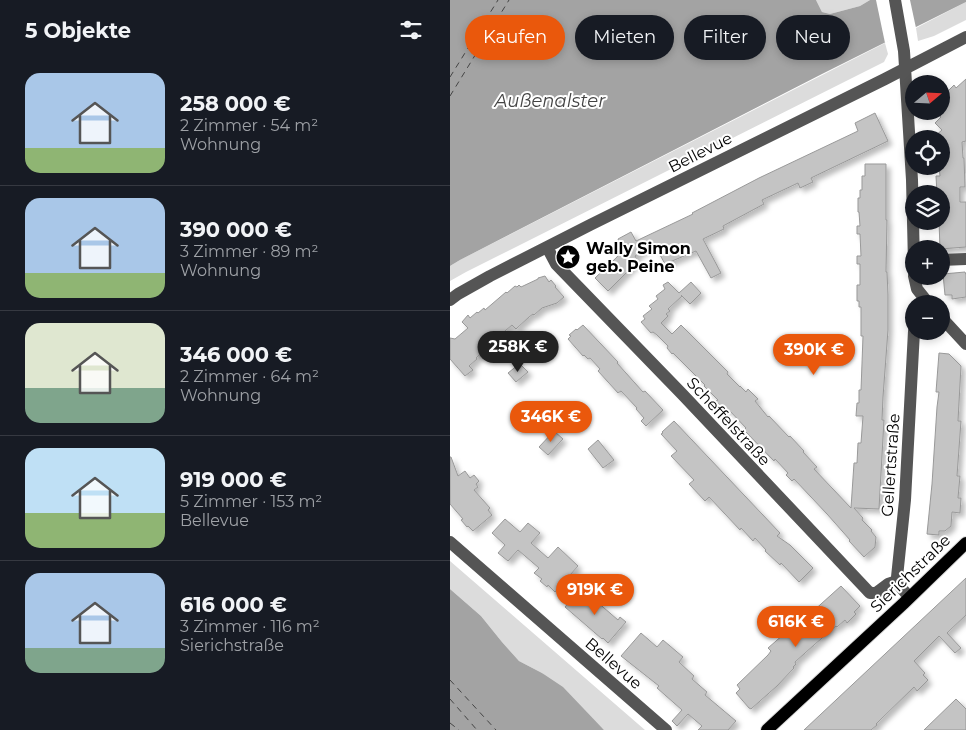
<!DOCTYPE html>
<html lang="de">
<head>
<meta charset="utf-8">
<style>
	body { margin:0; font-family:Montserrat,sans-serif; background:#242831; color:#f1f3f6; height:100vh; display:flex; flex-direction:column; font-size:19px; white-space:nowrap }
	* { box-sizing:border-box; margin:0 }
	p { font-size:16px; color:#9ea1a6 }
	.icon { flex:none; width:28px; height:28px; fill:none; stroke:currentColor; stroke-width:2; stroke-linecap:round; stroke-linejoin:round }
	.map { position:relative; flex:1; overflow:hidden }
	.panel { display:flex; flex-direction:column; background:#171b24; width:450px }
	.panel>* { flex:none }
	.banner { position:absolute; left:15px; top:15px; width:425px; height:45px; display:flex; gap:10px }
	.needle { width:32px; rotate:71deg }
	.buttons { position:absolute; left:455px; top:75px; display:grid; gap:10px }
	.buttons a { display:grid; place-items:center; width:45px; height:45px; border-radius:50%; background:#171b24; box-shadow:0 2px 8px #0003; font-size:25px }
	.price { position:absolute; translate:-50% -42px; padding:0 11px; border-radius:18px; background:#ea580c; color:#fff; font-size:16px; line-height:32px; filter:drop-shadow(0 1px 2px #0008) }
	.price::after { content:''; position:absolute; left:50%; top:30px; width:15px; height:11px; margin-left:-8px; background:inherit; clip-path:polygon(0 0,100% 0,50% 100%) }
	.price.selected { background:#222; color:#fff }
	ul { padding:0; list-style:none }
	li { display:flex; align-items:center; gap:15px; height:125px; padding:0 25px }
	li+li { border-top:1px solid #363941 }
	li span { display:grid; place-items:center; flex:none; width:140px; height:100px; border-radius:15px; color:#555 }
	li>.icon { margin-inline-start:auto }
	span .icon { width:60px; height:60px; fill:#fffc; stroke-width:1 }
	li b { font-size:21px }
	h2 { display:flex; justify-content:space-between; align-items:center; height:60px; padding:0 25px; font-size:21px }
	.pill { padding:0 18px; border-radius:22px; background:#171b24; box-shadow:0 2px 8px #0003; font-size:18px; line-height:45px }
	.pill.selected { background:#ea580c; color:#fff }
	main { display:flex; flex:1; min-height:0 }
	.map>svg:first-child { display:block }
	.green { fill:#dcdcdc }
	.water { fill:#a3a3a3 }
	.pier { fill:#fff }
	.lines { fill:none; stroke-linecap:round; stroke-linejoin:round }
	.ferry { stroke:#444; stroke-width:1; stroke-dasharray:6 5; stroke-linecap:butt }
	.building { fill:#c4c4c4; stroke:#999; filter:url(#shadow) }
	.major-casing { stroke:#dbdbdb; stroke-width:14 }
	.minor { stroke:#555; stroke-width:12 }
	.major { stroke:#000; stroke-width:12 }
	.labels { text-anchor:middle; stroke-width:4; stroke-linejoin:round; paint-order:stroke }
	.street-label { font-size:16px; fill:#000; stroke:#fff }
	.poi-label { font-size:16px; font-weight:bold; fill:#000; stroke:#fff; text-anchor:start }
	.water-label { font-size:18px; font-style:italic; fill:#444; stroke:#fff }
</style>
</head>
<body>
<main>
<section class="panel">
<h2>5 Objekte<svg class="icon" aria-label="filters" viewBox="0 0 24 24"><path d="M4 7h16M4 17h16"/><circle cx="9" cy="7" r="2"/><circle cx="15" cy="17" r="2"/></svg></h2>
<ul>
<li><span style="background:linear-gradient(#a9c7e8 75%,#8fb573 0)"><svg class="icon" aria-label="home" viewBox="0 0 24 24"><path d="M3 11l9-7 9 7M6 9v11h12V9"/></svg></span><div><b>258 000 €</b><p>2 Zimmer · 54 m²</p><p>Wohnung</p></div></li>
<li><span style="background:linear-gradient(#a9c7e8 75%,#8fb573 0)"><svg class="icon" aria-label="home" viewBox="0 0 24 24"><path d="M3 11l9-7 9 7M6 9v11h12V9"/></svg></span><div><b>390 000 €</b><p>3 Zimmer · 89 m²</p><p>Wohnung</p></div></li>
<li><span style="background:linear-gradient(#dfe7d0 65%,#7fa58c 0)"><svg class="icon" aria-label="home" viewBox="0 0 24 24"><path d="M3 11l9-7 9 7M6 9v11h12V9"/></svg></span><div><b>346 000 €</b><p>2 Zimmer · 64 m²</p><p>Wohnung</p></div></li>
<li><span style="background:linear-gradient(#bfe0f5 65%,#8fb573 0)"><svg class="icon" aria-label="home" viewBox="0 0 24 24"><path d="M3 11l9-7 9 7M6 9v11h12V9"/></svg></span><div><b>919 000 €</b><p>5 Zimmer · 153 m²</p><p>Bellevue</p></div></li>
<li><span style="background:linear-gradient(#a9c7e8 75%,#7fa58c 0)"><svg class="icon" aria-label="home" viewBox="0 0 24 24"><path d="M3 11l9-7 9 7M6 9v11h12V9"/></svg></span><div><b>616 000 €</b><p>3 Zimmer · 116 m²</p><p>Sierichstraße</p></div></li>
</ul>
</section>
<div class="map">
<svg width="516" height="730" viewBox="0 0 516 730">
	<defs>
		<filter id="shadow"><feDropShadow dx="4" dy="4" stdDeviation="2.5" flood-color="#0004"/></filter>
	</defs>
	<rect width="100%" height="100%" fill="#fff"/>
	<path class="green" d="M366 0H420L410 6 380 14 372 12Z
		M516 2V20L484 36 468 41 466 28Z
		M435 43 438 54 434 62 16 272 0 281V266L10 260Z
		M0 561 195 730H154L92 673 69 661 52 642 31 616 0 589Z"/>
	<path class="water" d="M0 0H366L372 12 380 14 410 6 420 0H516V2L372 74 10 260 0 266Z
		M0 589 31 616 52 642 69 661 92 673 113 687 154 730H0Z"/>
	<path class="pier" d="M426 0H460L466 28 435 43Z"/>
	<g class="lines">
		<path class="ferry" d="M0 77 48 0
			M0 96 59 0
			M0 680 46 730
			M0 699 27 730
			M0 723 9 730"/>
	</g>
	<path class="building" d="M516 79V141L512 142 513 158H514L515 187H510V202H516V247L490 249 489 221H491V194H487L486 176H490L489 166H491V139H488L485 136 492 130 485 123 491 117 485 111H491V93L496 89 498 91 504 85 506 88Z
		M425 113 438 141 361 178 363 182 350 188 348 183 312 200 314 204 273 226 274 229 253 239 271 273 261 278 246 251 215 264 204 244 185 256 188 261 158 291 145 278 167 257 172 250 168 239 181 232 186 241 243 214 242 213 309 178 408 131 405 123Z
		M415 164H436V220H437L436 272H437L438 295V330L433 397 432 420H434L429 509 404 508 413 518 412 520 422 530 421 531 426 537 425 547 414 557 399 541 400 540 377 514 344 479 342 481 336 475 338 473 325 459 324 461 294 430 296 428 278 409 275 411 266 401 268 400 254 386 255 385 223 353 222 354 217 348 218 346 207 335 203 332 201 333 191 322 195 319 193 316 202 309 199 306 208 299 206 296 215 289 213 285 218 282 229 293 241 282 251 293 240 304 231 295 232 296 218 309 220 311 216 314 218 316 211 323 222 334 231 325 278 372 277 374 290 387V386L296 392 298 389 308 399 305 401 318 417 319 416 339 437 340 436 354 451 353 452 367 467 364 469 401 508 404 463H407L408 443H411L413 416H406L407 403H409V390H411L413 336H411V307H409V301H407V285H410V264H407V256H411L410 234H407V226H410L409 212H408V198H410V190H412V176H415Z
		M515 272 516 275V297L502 299V295H495L493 274Z
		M95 276 99 282 101 280 106 286 105 287 114 297 107 303 92 308 84 315 83 314 79 317 66 329 62 325 48 337 51 340 45 346 43 343 26 358 27 359 19 366 23 370 15 376 0 359V338L5 339 18 328 12 322 18 315 20 318 27 312 28 313 34 308 35 310 56 292 57 293 65 286 67 287 69 285 71 287 88 279V278Z
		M133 325 168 362 167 363 193 392 195 391 213 410 196 426 191 421 194 418 186 409 187 408 171 391 168 393 148 371 150 369 140 358 138 359 134 355 133 356 118 339 121 336 119 335 126 329 127 330Z
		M489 353 499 354 511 366 508 421H511L507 476H510L508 498H511L510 513 502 512 501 526 495 531H489V535L477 534 482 484 487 407 489 392H486Z
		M68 365 70 366 71 365 78 372 66 382 58 373Z
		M224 421 330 533 327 536 340 545 363 568 349 582 331 563 330 565 315 551 316 550 305 538 303 541 291 528 290 530 259 497 255 501 239 484 244 480 221 456 227 451 211 434 213 433 212 432Z
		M104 431 113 439 98 455 89 447Z
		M148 440 164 460 153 468 138 449Z
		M0 457H1L8 476 15 471 20 478 24 475 29 481 26 484 28 487 24 490 40 508 38 510 42 515 23 531 18 526 17 527 11 520 13 519 0 504Z
		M55 519 70 532 78 523 90 533 81 543 98 558 108 547 128 566 105 592 98 585 97 587 90 581 92 579 84 573 89 568 68 550 58 561 48 553 55 545 42 533Z
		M516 578V615L497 633 511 648 505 653 489 636 464 661 475 673 473 675 478 680 467 691 464 687 426 724 427 725 421 730H354Z
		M391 586 410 606 404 612 406 614 397 623 395 620 387 627 386 626 364 645 345 662 346 664 343 667 344 668 327 686 301 709 299 708 286 693 290 689 287 685 318 655 321 651 318 648 334 634 337 637 342 632 344 635 349 632 365 617 361 613Z
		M131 588 168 620 170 617 176 622 158 643 153 638 152 639 115 607Z
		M191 633 207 647 213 640 233 657 229 662 244 676 242 679 257 692 255 695 286 721 278 730H248L252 726 238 714 227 726 222 721 232 710 207 688 209 686 171 656Z
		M506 699 516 709V730H474Z"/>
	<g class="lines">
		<defs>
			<path id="major" d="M317 730 454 603 516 543"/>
		</defs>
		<use href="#major" class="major-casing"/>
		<path class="minor" d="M445 0 454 51 462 180 464 263
			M97 247 106 264 233 395 418 591 420 593H426L438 584 447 581
			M491 260 516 259
			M464 276 467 289 479 304
			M0 300 8 294 40 276 140 225 435 79 516 37
			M491 317 516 344
			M0 542 216 730
			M459 597 449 585 447 577 455 500 464 331"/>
		<use href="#major" class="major"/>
	</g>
	<defs>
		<symbol id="sight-disc" viewBox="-11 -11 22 22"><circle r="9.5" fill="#000" stroke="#fff"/><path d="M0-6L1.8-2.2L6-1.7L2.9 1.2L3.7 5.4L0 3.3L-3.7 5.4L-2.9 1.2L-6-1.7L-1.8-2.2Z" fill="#fff"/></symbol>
	</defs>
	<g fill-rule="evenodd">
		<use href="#sight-disc" x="104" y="243" width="28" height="28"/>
	</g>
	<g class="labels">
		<g class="street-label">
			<text transform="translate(250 152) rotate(-27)" y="6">Bellevue</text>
			<text transform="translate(279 421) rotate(47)" y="6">Scheffelstraße</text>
			<text transform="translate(440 465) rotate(-86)" y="6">Gellertstraße</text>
			<text transform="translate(460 573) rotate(-44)" y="6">Sierichstraße</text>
			<text transform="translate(164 663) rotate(41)" y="6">Bellevue</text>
		</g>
		<g class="poi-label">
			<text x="136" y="254">Wally Simon<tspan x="136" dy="18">geb. Peine</tspan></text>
		</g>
		<g class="water-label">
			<text x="100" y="107">Außenalster</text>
		</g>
	</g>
</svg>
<div class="buttons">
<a><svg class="needle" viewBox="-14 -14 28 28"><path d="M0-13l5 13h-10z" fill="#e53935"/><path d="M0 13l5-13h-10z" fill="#9ea1a6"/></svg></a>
<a><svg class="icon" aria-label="locate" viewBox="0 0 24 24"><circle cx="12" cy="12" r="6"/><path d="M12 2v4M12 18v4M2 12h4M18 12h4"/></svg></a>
<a><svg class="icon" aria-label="layers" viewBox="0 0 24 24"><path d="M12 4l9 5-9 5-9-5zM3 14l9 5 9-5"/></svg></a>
<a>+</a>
<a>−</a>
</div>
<b class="price selected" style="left:68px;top:373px">258K €</b>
<b class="price" style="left:364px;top:376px">390K €</b>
<b class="price" style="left:101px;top:443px">346K €</b>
<b class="price" style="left:145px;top:616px">919K €</b>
<b class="price" style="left:346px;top:648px">616K €</b>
<div class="banner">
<a class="pill selected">Kaufen</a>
<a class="pill">Mieten</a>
<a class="pill">Filter</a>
<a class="pill">Neu</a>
</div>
</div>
</main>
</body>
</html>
